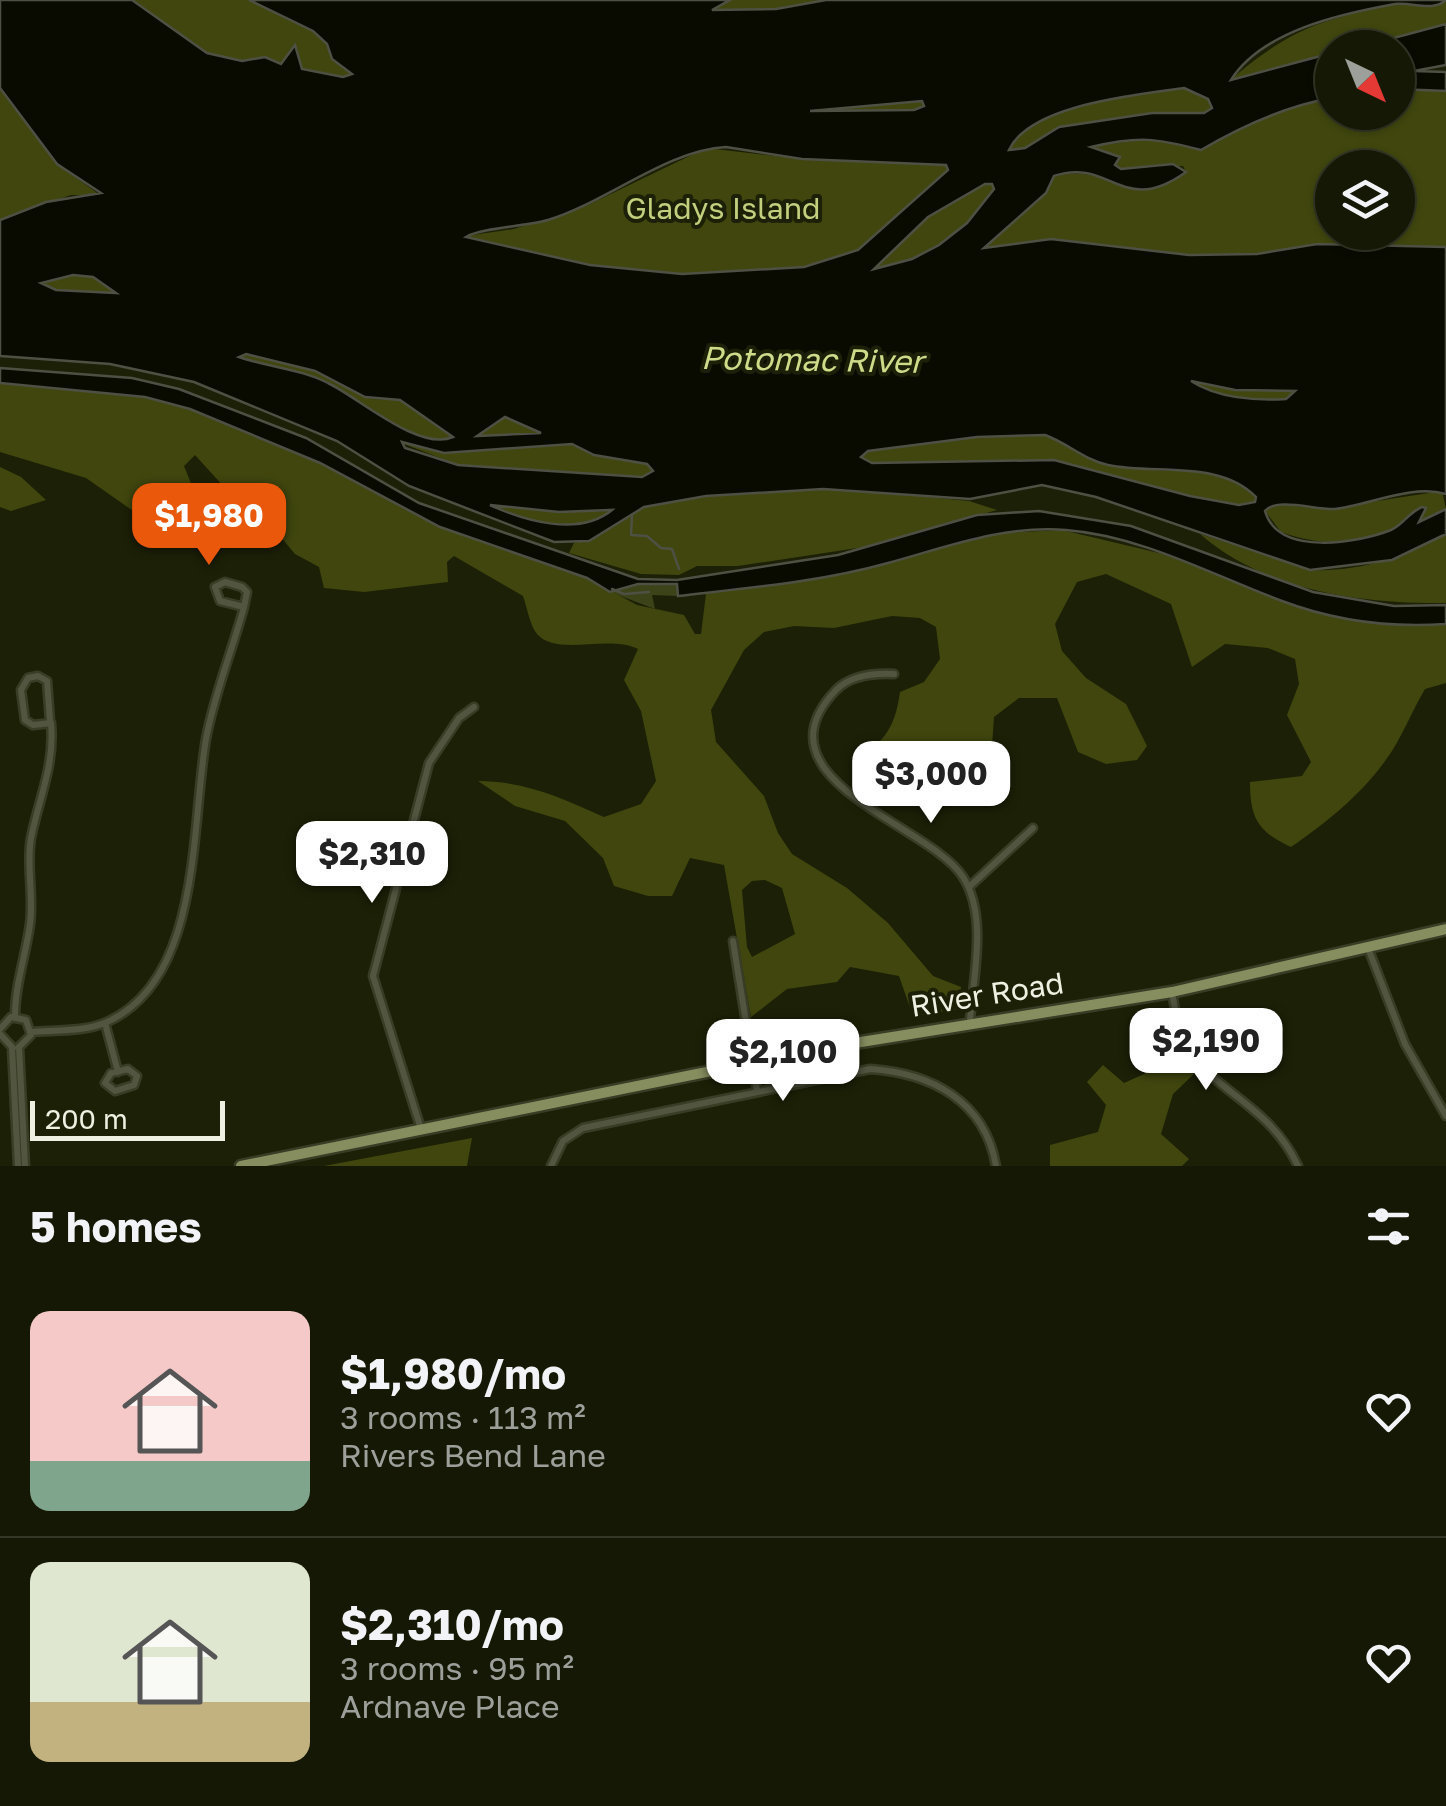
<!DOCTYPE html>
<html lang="en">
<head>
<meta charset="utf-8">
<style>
	body { margin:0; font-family:"Golos Text",sans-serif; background:#1e210e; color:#f1f3f6; height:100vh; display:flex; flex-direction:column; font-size:38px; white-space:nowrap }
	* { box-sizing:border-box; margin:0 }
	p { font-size:32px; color:#9da09a }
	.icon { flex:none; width:55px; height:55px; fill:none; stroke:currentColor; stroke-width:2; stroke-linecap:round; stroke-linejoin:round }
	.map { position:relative; height:1166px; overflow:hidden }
	.panel { display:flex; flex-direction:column; background:#151804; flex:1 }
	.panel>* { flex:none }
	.needle { width:65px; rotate:137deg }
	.fabs { position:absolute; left:1315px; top:30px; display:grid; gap:20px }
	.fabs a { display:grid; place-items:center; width:100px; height:100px; border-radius:50%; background:#151804; box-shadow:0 2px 8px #0004,0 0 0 2px #343726; font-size:50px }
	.scale { position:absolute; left:30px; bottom:25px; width:195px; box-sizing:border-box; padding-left:10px; border:5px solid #eef1e1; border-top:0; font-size:28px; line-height:35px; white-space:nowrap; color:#eef1e1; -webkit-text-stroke:8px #1c2006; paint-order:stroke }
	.price { position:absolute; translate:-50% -85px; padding:0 22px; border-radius:20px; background:#fff; color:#222; font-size:32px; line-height:65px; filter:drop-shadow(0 2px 5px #0008) }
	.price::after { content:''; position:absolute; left:50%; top:60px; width:30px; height:22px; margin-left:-15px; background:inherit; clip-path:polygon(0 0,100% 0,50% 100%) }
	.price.active { background:#ea580c; color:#fff }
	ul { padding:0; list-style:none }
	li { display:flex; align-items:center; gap:30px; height:250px; padding:0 30px }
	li+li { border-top:2px solid #343726 }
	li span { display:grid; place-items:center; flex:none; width:280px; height:200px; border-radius:20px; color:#555 }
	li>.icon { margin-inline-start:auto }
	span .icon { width:120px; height:120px; fill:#fffc; stroke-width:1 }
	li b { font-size:42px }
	h2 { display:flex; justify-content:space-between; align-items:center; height:120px; padding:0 30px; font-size:42px }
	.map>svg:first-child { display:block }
	.green { fill:#3d4319 }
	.forest { fill:#40460e; fill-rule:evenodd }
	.water { fill:#090b00; stroke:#4e5044; stroke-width:2.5; fill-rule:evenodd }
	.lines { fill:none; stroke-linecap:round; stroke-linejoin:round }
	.stream { stroke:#4e5044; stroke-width:2.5 }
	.minor-casing { stroke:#393d25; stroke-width:11 }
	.primary-casing { stroke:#393d25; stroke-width:15 }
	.minor { stroke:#525640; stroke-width:6 }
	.primary { stroke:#868e60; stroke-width:10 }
	.labels { text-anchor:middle; stroke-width:8; stroke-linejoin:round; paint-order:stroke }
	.park-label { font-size:30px; fill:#c2cf7c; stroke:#1c2006 }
	.street-label { font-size:30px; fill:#eef1e1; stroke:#1c2006 }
	.water-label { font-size:32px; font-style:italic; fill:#cedb89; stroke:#1c2006 }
</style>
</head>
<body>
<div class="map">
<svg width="1446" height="1166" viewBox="0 0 1446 1166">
	<rect width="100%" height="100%" fill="#1c2006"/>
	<path class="green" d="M637 584H677L678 596 652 595 655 609 610 592Z"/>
	<path class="forest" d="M132 0H249L313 30 352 74 343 77 303 69 297 64 296 45 282 64C260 58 241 63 219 57 192 50 155 18 132 0Z
		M730 0H826L776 9 712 11Z
		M1446 2V24C1409 38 1372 47 1332 48V53L1237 81 1231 79C1290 30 1316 21 1392 5 1410 2 1429 9 1446 2Z
		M0 88 57 164 100 195H71L0 220Z
		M1184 88 1209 99 1212 108 1204 113H1152L1059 127 1025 148 1009 150C1028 104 1140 95 1184 88Z
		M1398 89 1446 91V247L1317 244 1257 254 1189 255 1051 239 984 249 1037 201 1054 177C1104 160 1132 212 1186 172L1183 166 1121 169 1102 150 1089 147 1146 139 1207 147 1233 130 1299 103 1332 98V112H1398ZM1332 168H1398V232H1332Z
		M922 101 924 106 914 110H809Z
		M706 148 802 159 946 165 948 170 858 250 804 267 682 274 590 265 466 236 514 229 588 205Z
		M985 184H992L994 189 967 223 939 245 912 259 874 269 928 217Z
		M73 275 93 277 116 293 56 290 40 283Z
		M247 354 315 371 371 399 400 400 453 437C419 452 357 397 328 383 300 369 267 366 238 357Z
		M1191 381 1235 390 1295 391 1286 399C1255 401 1217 398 1191 381Z
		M0 383 145 397 190 409 320 463 440 527 587 578 637 605 684 615 695 634H701L706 594 865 568 998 533 1062 530 1163 554 1319 613 1383 625 1446 624V683L1425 689C1413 709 1404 732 1392 751 1365 792 1330 820 1291 847 1258 832 1250 818 1250 782L1302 776 1311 762 1287 715 1299 684 1295 659 1268 648 1225 644 1192 667 1171 604 1106 574 1077 582 1055 624 1062 651 1086 678 1126 704 1147 746 1137 760 1106 764 1078 752 1057 698H1019L994 717 990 775C965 789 955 772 932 764 913 757 888 757 868 752 890 735 896 719 900 692L924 682 940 659 936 627 920 618 892 616 834 628 794 626 764 632 744 650 711 710 716 742 764 796 778 833 792 854 847 888 888 923 933 976 961 987V1009L913 1016 899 976 850 967 837 982 787 989 751 1017 724 865 690 858 672 896H648L614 886 603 858 565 821 515 806 478 781C524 781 563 798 604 817L641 804 656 781 641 711 624 680 638 649C607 634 557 657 537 634 530 626 527 607 523 596L454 556 447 562 448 582 364 592 324 588 319 567 295 554 260 512 235 499 195 455 184 466 205 518 185 517 156 527 86 478 0 452ZM765 880 782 888 795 934 752 957 747 947 742 890 752 881Z
		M505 417 541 433 478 436 482 429Z
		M1045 435C1067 443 1085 458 1108 464 1154 478 1218 458 1256 498L1255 503 1239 505 1190 496 1054 460 872 463 861 457 868 451 976 437Z
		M399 442 444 453 573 444 594 455 647 464 653 471 642 477 458 465Z
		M0 467 21 477 46 500 11 511 0 507Z
		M847 489 969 501 997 510 864 547 738 566H697L679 575 641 574 569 553 574 543C602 539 619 518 644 508 694 486 792 488 847 489Z
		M1442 491 1446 509 1431 520 1419 522 1425 508C1411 514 1404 524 1391 529 1353 545 1319 546 1281 532L1265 511 1277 504 1325 509Z
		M485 503 559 512 612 511C576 537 523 520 485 503Z
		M1200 534 1310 570C1360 572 1403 557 1446 534V603C1362 604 1265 591 1200 534Z
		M1182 1057 1195 1073 1173 1094 1161 1134 1189 1159 1182 1166H1050V1145L1098 1132 1106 1105 1087 1082 1103 1065 1124 1083Z
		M472 1138 467 1166H324Z"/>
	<path class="water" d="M0 0H132L207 53 242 61 265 57 281 64 295 45 302 69 343 77 352 74 332 59 327 44 313 31 249 0H730L712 10 776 9 826 0H1446C1433 12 1413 2 1395 4 1340 14 1262 31 1231 80L1332 53V98C1285 106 1242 126 1201 150 1156 138 1138 136 1091 147L1120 157 1115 165 1121 169 1173 164 1186 172C1122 218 1111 157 1054 176L1046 193 984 248 1051 239 1189 255 1257 254 1317 244 1446 247V494C1412 484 1369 505 1335 509 1315 510 1277 497 1265 511 1278 557 1358 543 1391 530 1403 525 1409 512 1422 507L1426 508 1419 522 1446 509V534L1392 560 1310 570 1096 497 1042 485 970 499 823 489 706 496 644 507 589 541 554 542 409 486 337 441 194 382 110 364 0 356V220L46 202 101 193 57 164 0 88ZM1184 88 1208 99 1212 108 1204 113H1152L1059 127 1025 148 1009 150C1030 104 1138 95 1184 88ZM922 101 924 106 914 110 810 111ZM726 147 802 159 946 165 948 170 858 250 804 267 682 274 590 265 466 237C480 228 528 226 548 220 607 202 667 150 726 147ZM985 184H992L994 189 967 223 939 245 912 259 874 269 928 217ZM73 275 93 277 116 293 56 290 41 283ZM246 354 315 371 365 397 400 400 453 437C419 452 358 397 328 383 301 369 268 367 239 357ZM1191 381 1235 390 1295 391 1286 399C1255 401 1217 398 1191 381ZM505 417 541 433 477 436ZM1045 435C1067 443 1085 460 1108 465 1154 475 1219 459 1256 497L1255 502 1239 505 1190 496 1054 460 872 463 861 457 868 451 977 437ZM402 442 444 453 572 444 594 455 647 464 653 471 642 477 458 465 405 448ZM490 505 559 512 612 510C579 537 525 521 490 505Z
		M1446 24V65L1414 71 1446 72V91L1398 89V48L1360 47Z
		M0 368 132 378 179 389 306 438 419 503 638 579 677 580 838 555 977 515 1039 511 1131 526 1313 592 1394 606 1446 605V624C1389 628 1335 621 1282 601 1212 575 1142 536 1066 530 1003 525 947 547 888 563 820 582 747 588 678 596L677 584H638L610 592 587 578 440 527 320 463 190 409 145 397 0 383Z"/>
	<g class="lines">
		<path class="stream" d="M632 515 631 535 647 536 661 548 672 549 679 569
			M612 589 624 594 649 592"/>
		<defs>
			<path id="minor" d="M894 674C874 673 851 675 836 690 750 780 931 825 963 877 988 916 973 978 970 1021
				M969 887 1033 828
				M733 941 757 1091
				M1368 948 1405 1044 1446 1116
				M1172 992C1175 1010 1178 1030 1187 1046 1214 1093 1270 1105 1298 1166
				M15 1016C15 984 26 955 30 924 34 895 26 866 31 838 39 798 55 765 51 723L50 721 47 681 38 676 28 678 21 690 25 720 33 725 51 723
				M105 1023 118 1072
				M0 1029 11 1017 26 1020 31 1035 19 1047
				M31 1032C55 1030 85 1032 107 1022 202 980 191 825 206 739 214 695 232 651 244 607L247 592 242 587 225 582 215 587 220 601 244 607
				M0 1034 13 1048
				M19 1047 25 1166
				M12 1048 18 1166
				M128 1069 137 1076 134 1085 115 1091 105 1083 111 1073Z
				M421 1129 373 976 429 763 459 718 474 707
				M551 1166 563 1141 583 1128 870 1069C930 1073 985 1100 996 1166"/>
			<path id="primary" d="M241 1166 830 1047 1172 992 1446 929"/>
		</defs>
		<use href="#minor" class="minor-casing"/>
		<use href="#primary" class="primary-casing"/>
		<use href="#minor" class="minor"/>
		<use href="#primary" class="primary"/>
	</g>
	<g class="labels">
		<g class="park-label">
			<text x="723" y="219">Gladys Island</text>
		</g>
		<g class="street-label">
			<text transform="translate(987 995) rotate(-9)" y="10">River Road</text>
		</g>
		<g class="water-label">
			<text transform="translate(812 360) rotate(1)" y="11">Potomac River</text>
		</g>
	</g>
</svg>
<div class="fabs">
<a><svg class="needle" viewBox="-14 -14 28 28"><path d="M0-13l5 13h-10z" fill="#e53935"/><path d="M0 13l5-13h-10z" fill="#9da09a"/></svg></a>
<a><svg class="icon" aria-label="layers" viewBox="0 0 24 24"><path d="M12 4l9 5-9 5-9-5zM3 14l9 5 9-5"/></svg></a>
</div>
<div class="scale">200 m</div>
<b class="price active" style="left:209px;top:568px">$1,980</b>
<b class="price" style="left:931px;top:826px">$3,000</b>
<b class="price" style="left:372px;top:906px">$2,310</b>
<b class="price" style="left:1206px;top:1093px">$2,190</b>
<b class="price" style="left:783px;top:1104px">$2,100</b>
</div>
<section class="panel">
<h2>5 homes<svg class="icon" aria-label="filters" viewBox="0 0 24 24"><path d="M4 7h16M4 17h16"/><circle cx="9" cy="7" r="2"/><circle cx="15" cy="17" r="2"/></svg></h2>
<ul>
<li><span style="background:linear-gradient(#f6c9c9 75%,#7fa58c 0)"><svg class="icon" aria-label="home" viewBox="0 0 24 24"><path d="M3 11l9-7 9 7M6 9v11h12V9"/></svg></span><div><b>$1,980/mo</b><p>3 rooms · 113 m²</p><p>Rivers Bend Lane</p></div><svg class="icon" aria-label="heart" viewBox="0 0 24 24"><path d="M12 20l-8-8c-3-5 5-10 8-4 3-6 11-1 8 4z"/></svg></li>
<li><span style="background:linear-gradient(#dfe7d0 70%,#c2b280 0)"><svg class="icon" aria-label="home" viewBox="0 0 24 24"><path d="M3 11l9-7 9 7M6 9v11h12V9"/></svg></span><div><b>$2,310/mo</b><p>3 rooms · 95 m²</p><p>Ardnave Place</p></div><svg class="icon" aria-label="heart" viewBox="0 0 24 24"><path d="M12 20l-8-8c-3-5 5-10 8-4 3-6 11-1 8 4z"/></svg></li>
</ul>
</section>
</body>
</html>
